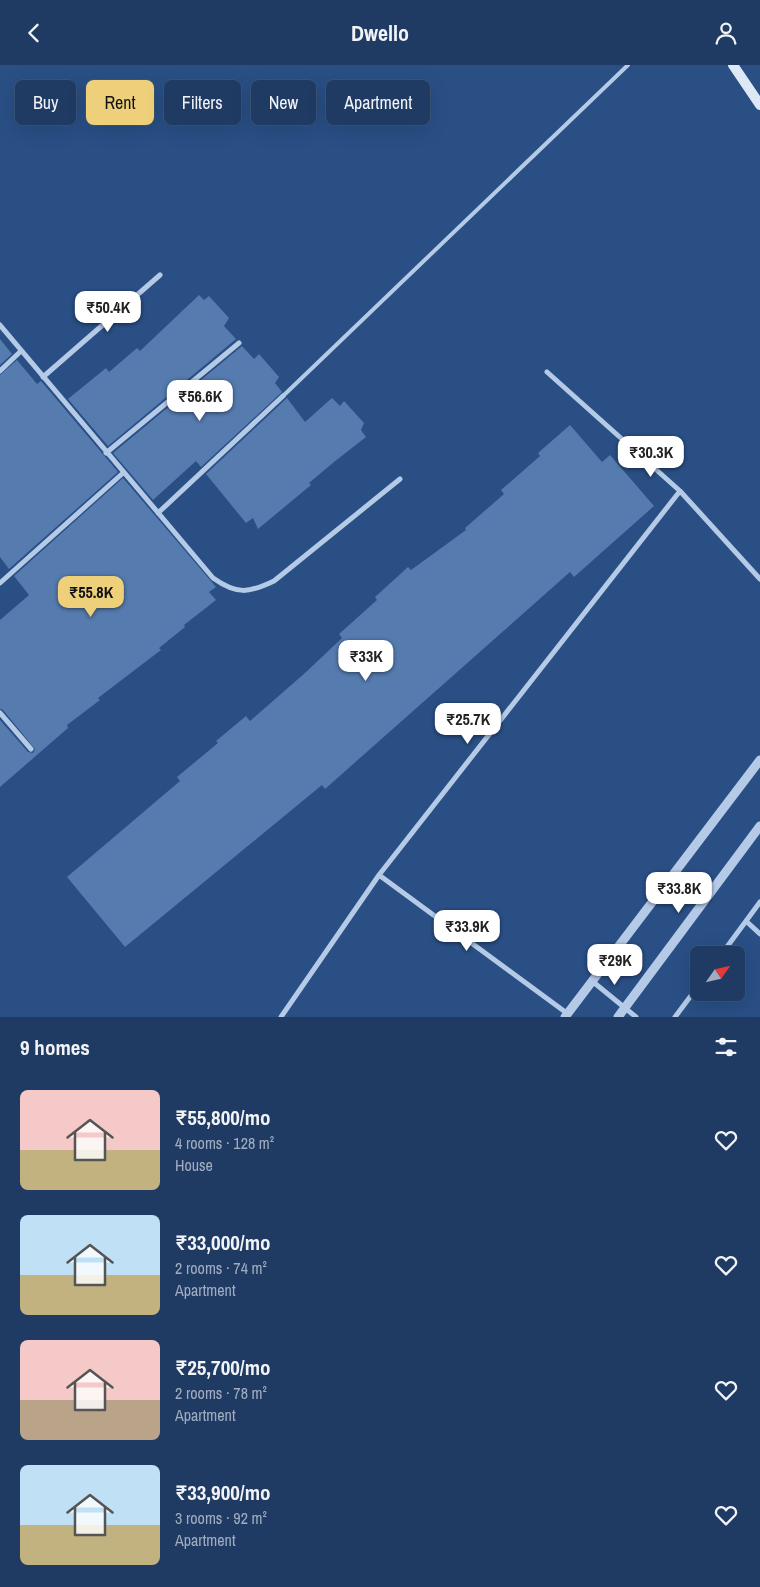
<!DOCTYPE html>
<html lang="en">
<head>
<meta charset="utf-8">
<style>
	body { margin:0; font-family:"Archivo Narrow",sans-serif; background:#27426a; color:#f1f3f6; height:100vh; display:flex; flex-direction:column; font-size:19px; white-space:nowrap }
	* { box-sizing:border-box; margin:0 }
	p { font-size:16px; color:#a1adbf }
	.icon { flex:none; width:28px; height:28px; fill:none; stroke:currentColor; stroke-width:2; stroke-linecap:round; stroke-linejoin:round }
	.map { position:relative; height:952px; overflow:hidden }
	.sheet { display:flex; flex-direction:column; background:#1f3b64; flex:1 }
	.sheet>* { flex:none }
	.guide { position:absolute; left:15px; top:15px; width:500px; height:45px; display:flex; gap:10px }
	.needle { width:32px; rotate:56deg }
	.buttons { position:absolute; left:690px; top:881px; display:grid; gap:10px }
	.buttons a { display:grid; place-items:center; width:55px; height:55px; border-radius:8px; background:#1f3b64; box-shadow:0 5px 20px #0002,0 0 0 1px #3c5578; font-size:25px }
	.price { position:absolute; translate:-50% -42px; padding:0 11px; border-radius:10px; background:#fff; color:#222; font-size:16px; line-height:32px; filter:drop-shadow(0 1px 2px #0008) }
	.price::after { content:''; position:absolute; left:50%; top:30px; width:15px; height:11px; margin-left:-8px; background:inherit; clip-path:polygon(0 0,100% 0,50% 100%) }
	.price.selected { background:#efd07a; color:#111 }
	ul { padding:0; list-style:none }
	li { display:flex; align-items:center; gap:15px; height:125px; padding:0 20px }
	li span { display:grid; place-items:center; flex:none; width:140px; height:100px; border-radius:8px; color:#555 }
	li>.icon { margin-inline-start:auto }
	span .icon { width:60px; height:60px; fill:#fffc; stroke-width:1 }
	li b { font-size:21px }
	h2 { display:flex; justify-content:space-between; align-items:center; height:60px; padding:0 20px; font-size:21px }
	.tag { padding:0 18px; border-radius:8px; background:#1f3b64; box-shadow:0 5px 20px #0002,0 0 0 1px #3c5578; font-size:18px; line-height:45px }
	.tag.selected { background:#efd07a; color:#111 }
	header { display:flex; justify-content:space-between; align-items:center; height:65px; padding:0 20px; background:#1f3b64; font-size:22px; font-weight:700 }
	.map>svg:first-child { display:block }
	.building { fill:#557baf }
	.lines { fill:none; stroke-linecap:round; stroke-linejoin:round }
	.service { stroke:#b4cae7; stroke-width:4 }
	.minor { stroke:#b4cae7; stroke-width:5 }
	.tertiary { stroke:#b4cae7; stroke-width:9 }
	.secondary { stroke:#dde8f7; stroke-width:10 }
</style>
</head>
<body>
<header><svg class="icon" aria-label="back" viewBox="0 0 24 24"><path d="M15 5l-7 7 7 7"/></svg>Dwello<svg class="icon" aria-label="person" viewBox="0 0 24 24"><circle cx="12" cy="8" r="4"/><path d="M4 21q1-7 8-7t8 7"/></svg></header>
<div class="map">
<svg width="760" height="952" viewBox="0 0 760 952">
	<rect width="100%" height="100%" fill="#294f85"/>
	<path class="building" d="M199 230 204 235 209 231 229 253 224 261 236 274 108 381 68 334 106 303 109 307 137 283 140 286Z
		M0 274 12 289 0 300Z
		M242 281 254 294 259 289 279 312 275 318 282 327 201 402 196 396 153 435 113 388Z
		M17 295 37 319 41 316 118 407 9 504 0 492V310Z
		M287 333 305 357 332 333 340 341 344 336 364 358 361 365 366 372 334 397 309 418 311 420 258 464 253 453 246 458 206 409Z
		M570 360 602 397 610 390 654 441 574 512 570 507 325 724 322 720 125 882 67 812 180 716 177 712 218 678 216 676 246 651 250 656 305 608 342 573 339 569 377 535 375 532 408 502 411 505 466 465 465 463 504 429 501 425 540 391 538 388Z
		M123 413 216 522 209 527 216 535 184 560 185 562 159 583 161 585 98 633 100 635 67 660 68 663 0 722V655L28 687 33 688 35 684 3 645 0 644V555L29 530 14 511Z"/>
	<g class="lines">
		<path class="service" d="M283 331 628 0"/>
		<path class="minor" d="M0 260 213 513C237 530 249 528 274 516L400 414
			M0 306 21 286
			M547 307 680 426 760 514
			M43 312 160 210
			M106 388 239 278
			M158 448 283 331
			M0 518 123 408
			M0 648 31 684
			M379 810 568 949
			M746 856 760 869
			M721 890 760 837
			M592 916 636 952
			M281 952 379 810 680 426
			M675 952 699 920"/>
		<path class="tertiary" d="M565 952 760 695
			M618 952 760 761"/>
		<path class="secondary" d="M733 0 760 40"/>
	</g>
</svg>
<div class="buttons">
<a><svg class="needle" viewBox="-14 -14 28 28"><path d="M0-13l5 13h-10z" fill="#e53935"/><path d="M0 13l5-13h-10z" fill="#a1adbf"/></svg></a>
</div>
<b class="price" style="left:108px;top:268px">₹50.4K</b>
<b class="price" style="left:200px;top:357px">₹56.6K</b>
<b class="price" style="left:651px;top:413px">₹30.3K</b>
<b class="price selected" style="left:91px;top:553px">₹55.8K</b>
<b class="price" style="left:366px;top:617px">₹33K</b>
<b class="price" style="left:468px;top:680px">₹25.7K</b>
<b class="price" style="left:679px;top:849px">₹33.8K</b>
<b class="price" style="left:467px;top:887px">₹33.9K</b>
<b class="price" style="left:615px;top:921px">₹29K</b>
<div class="guide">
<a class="tag">Buy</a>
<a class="tag selected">Rent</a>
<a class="tag">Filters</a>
<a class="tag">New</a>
<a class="tag">Apartment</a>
</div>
</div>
<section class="sheet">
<h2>9 homes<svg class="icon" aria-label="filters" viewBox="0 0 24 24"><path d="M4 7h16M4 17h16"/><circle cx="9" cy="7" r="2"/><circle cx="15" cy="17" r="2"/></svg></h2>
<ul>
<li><span style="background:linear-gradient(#f6c9c9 60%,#c2b280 0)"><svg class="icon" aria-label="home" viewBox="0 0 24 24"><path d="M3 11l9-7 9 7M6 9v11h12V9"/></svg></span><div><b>₹55,800/mo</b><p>4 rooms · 128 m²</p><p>House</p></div><svg class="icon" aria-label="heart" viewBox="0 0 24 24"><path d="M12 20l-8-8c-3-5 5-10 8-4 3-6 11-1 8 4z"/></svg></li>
<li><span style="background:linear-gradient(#bfe0f5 60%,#c2b280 0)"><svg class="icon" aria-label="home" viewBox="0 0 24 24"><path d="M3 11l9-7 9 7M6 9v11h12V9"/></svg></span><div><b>₹33,000/mo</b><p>2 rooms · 74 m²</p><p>Apartment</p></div><svg class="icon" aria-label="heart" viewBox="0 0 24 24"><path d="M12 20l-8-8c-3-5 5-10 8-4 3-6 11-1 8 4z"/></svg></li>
<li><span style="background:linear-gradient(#f6c9c9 60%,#b9a48a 0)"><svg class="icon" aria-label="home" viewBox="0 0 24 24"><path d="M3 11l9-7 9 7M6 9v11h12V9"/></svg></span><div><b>₹25,700/mo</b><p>2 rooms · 78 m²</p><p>Apartment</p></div><svg class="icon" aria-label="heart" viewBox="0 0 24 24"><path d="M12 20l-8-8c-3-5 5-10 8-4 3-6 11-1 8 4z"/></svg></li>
<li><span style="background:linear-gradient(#bfe0f5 60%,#c2b280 0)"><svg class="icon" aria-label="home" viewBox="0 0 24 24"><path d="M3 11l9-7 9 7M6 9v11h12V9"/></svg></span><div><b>₹33,900/mo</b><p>3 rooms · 92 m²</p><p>Apartment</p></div><svg class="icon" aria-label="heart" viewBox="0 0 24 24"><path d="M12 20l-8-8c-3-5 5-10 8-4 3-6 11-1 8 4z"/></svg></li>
</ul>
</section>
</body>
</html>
